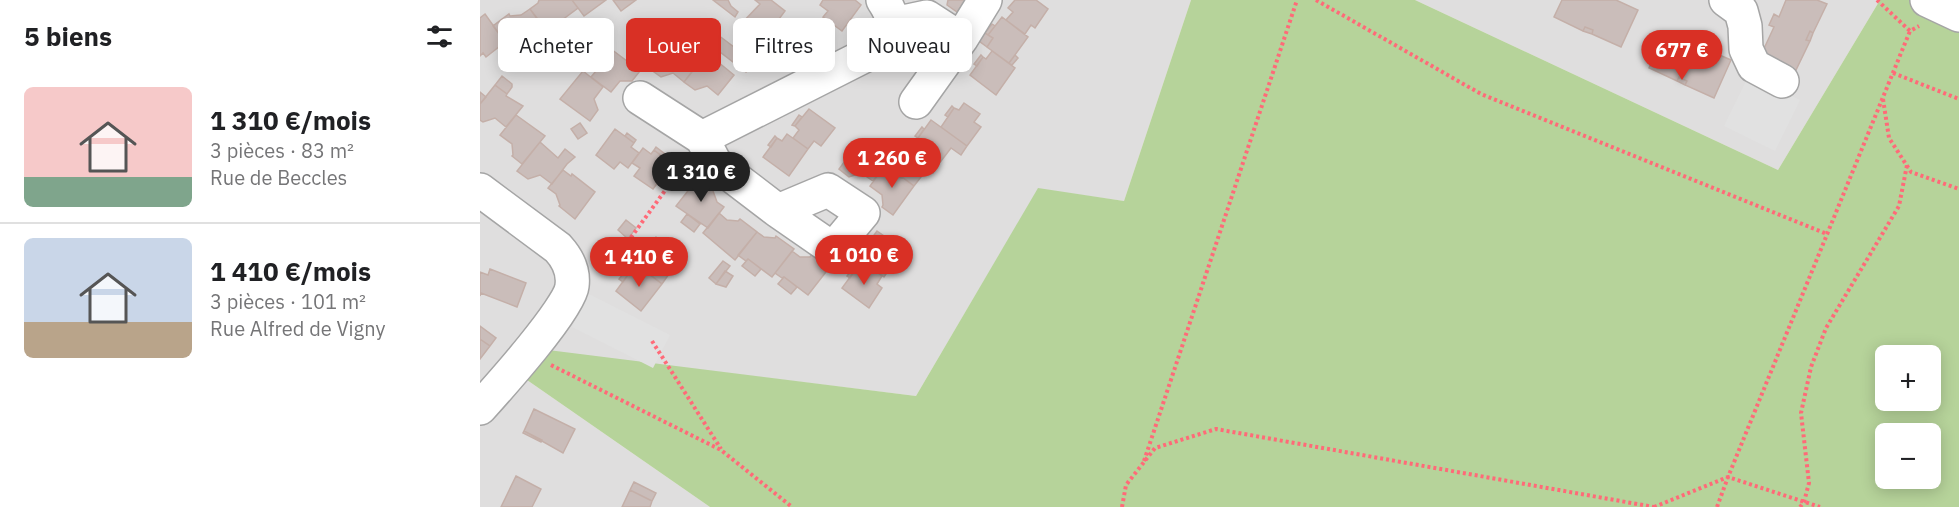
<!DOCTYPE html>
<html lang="fr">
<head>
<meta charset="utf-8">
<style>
	body { margin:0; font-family:"IBM Plex Sans",sans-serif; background:#f2f2f2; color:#202124; height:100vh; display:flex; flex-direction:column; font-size:22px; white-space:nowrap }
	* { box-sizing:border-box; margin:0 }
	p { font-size:20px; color:#757577 }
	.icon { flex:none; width:33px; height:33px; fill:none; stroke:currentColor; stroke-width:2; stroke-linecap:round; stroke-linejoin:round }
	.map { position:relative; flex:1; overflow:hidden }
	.sheet { display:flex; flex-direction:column; background:#fff; width:480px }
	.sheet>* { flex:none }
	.hud { position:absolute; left:18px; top:18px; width:570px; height:54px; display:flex; gap:12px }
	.controls { position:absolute; left:1395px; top:345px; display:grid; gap:12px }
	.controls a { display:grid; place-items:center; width:66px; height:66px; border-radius:9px; background:#fff; box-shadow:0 3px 15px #0003; font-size:30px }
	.price { position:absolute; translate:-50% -51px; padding:0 14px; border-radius:21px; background:#d93025; color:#fff; font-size:20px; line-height:39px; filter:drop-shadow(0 2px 3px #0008) }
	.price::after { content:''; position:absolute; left:50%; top:36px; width:18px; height:14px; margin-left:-9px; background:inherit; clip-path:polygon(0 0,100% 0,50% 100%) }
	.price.active { background:#222; color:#fff }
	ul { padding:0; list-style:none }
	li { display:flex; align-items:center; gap:18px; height:150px; padding:0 24px }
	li+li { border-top:2px solid #e0e0e0 }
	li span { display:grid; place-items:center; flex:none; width:168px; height:120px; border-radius:9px; color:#555 }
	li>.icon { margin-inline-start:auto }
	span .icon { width:72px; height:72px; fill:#fffc; stroke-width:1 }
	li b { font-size:26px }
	h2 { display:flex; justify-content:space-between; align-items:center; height:72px; padding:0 24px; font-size:26px }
	.tag { padding:0 21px; border-radius:9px; background:#fff; box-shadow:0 3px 15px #0003; font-size:21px; line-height:54px }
	.tag.active { background:#d93025; color:#fff }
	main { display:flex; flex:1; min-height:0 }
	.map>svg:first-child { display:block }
	.residential { fill:#dfdede }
	.forest { fill:#b6d39a; fill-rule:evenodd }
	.parking { fill:#e1e1e1 }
	.building { fill:#cabdba; stroke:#c4afa8; stroke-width:1.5 }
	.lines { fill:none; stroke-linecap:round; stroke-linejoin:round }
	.minor-casing { stroke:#a5a5a5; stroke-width:36 }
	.path { stroke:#ff6a78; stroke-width:4; stroke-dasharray:3 3; stroke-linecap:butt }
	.minor { stroke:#fff; stroke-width:33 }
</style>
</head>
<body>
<main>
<section class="sheet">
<h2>5 biens<svg class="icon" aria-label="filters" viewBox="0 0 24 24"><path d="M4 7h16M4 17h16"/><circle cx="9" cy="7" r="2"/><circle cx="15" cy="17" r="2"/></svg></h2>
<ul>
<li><span style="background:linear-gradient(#f6c9c9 75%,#7fa58c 0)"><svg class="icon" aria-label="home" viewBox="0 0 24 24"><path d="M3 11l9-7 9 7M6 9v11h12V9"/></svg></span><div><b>1 310 €/mois</b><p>3 pièces · 83 m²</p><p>Rue de Beccles</p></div></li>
<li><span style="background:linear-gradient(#c9d6e8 70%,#b9a48a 0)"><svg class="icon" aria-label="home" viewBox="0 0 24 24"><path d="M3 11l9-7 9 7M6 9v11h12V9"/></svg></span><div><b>1 410 €/mois</b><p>3 pièces · 101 m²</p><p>Rue Alfred de Vigny</p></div></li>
</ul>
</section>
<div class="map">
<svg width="1479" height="507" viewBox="0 0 1479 507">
	<rect width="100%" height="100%" fill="#f2ece7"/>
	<path class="residential" d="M0 0H711L644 201 558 189 436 396 68 351 47 380 230 507H0Z
		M935 0H1400L1298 170Z"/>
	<path class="forest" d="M711 0H935L1298 170 1400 0H1479V507H230L47 380 68 350 436 396 558 188 644 201ZM1406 356H1450V400H1406ZM1406 434H1450V478H1406Z"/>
	<path class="parking" d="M1269 75 1320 100 1295 151 1244 126Z
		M109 294 190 335 173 368 92 327Z"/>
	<path class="building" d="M59 0H92L98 8 74 26 72 23 64 27 50 9 58 3Z
		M92 0H126L104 16Z
		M133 0H156L141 11Z
		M233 0H248L251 6 258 12 255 17Z
		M275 0H291L305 11 296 23 300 36 292 46 262 23 280 4Z
		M343 0H375L381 5 362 31 343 17 348 11 340 5Z
		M468 0H486L477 12 467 5Z
		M535 0H556L568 9 555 28 551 25 545 34 526 20 533 12 528 8Z
		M1082 0H1136L1158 10 1141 47 1112 34 1113 30 1105 27 1103 31 1074 17Z
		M1306 0H1337L1347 4 1333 33 1330 31 1326 40 1330 41 1316 70 1281 55 1294 27 1289 25 1294 14 1299 17Z
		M50 9 68 34 60 40 57 37 34 54 13 26 29 14 30 16 41 15Z
		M5 14 25 42 6 57 3 53 0 56V18Z
		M522 17 548 37 529 63 507 47 513 38 508 35Z
		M512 24 515 26 508 35 505 33Z
		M266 26 296 49 288 60 286 58 276 59 266 72 231 45 238 35 254 47 259 40 257 38Z
		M1105 27 1113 30 1112 34 1103 31Z
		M1186 31 1213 43 1215 38 1226 43 1223 48 1251 60 1234 98 1205 85 1207 81 1199 77 1197 81 1169 68Z
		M1330 31 1333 33 1330 41 1326 40Z
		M505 33 513 38 507 47 499 41Z
		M193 40 205 49 204 51 211 57 216 50 224 56 204 82 193 73 181 77 170 69Z
		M131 49 160 71 152 81H140L131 92 111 77 123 63 121 61Z
		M512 51 535 68 516 95 490 75 503 57 506 59Z
		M227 53 254 75 238 95 227 86 215 90 204 82Z
		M501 55 503 57 497 66 494 64Z
		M535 55 538 58 532 65 529 63Z
		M103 71 123 87 114 99 118 110 110 121 80 99Z
		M22 76 32 84V87L27 94 15 85Z
		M1199 77 1207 81 1205 85 1197 81Z
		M15 85 27 94 26 96 43 106 26 127 15 118 3 122 0 120V104Z
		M0 92 6 97 0 104Z
		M484 103 500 114 494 122 501 127 487 146 461 127 474 108 479 110Z
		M472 106 474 108 468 117 465 115Z
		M329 109 355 128 341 146 334 141 328 149 313 138 319 130 315 126Z
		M36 115 65 136 42 164 32 156 33 155 32 144 20 135Z
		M319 115 322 117 315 126 312 125Z
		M451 120 487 146 481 155 471 148 458 165 450 160 445 167 430 156 441 140 438 138Z
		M100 123 107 133 98 139 91 129Z
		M442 127 444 129 438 138 435 136Z
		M135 129 154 143 151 147 159 153 148 168 140 162 134 169 116 155Z
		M147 133 156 140 154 143 145 136Z
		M307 134 328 149 309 176 283 157 297 138 302 141Z
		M295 136 297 138 291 147 288 145Z
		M381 139 394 149 393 151 399 156 410 141 418 147 393 181 381 173 369 177 359 169Z
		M60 142 78 158 85 149 95 157 87 164 72 184 60 175 48 179 37 171Z
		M176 147 185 154 183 157 174 150Z
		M163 148 171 154 174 150 192 164 173 189 154 176 160 168 152 163Z
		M450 160 458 165 453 173 445 167Z
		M405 165 421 178 422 177 434 186 413 215 402 207 403 205 402 195 390 186Z
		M428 168 441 177 434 186 422 177Z
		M83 170 91 176 92 174 115 192 95 219 79 206 80 205 76 194 68 188Z
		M218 178 234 189 233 191 237 202 244 207 228 228 196 206Z
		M239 213 247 220 258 221 260 219 277 232 255 260 223 233Z
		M207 214 220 224 214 232 201 222Z
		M146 220 156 228 148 239 138 230Z
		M397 231 424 250 410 268 406 266 400 274 382 261 388 253 384 249Z
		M277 232 284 237 295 238 296 236 314 249 292 277 268 259 266 261 258 255Z
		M176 237 201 257 182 284 158 266 164 259 161 256Z
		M388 238 390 240 384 249 381 247Z
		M166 246 168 247 161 256 159 254Z
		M312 251 320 257H330L332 254 349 268 328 295 304 277 302 278 295 273Z
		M268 259 281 269 275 276 262 266Z
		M243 261 250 266 236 284 229 278Z
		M388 265 402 276 397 284 402 288 389 308 362 288 376 269 382 273Z
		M406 266 410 268 404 277 400 274Z
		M160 267 182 284 161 311 136 291 150 272 153 275Z
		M374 267 376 269 370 278 367 276Z
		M10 269 46 283 37 307 1 293 0 296V272L8 275Z
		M147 269 150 272 143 282 139 279Z
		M245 271 253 276 246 287 236 284Z
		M304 277 317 287 311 294 298 284Z
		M0 326 16 338 10 346 0 339Z
		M0 339 10 346 0 359Z
		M54 409 95 429 83 453 44 431Z
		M44 431 62 440 61 442 43 433Z
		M36 476 61 489 52 507H21Z
		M154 482 176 493 172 501 150 490Z
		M150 490 172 501 170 507H142Z"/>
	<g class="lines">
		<defs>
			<path id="minor" d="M1246 0 1261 11 1265 26 1266 49 1274 66 1302 81
				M1447 0 1479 15
				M414 24 447 17 481 39 505 0
				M160 98 222 138 235 163 298 211 348 190 383 213 353 249 298 211
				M436 102 481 39
				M222 138 390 53C410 34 421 27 403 0
				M0 190 78 248C88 259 94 271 92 286 90 308 18 388 0 408"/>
		</defs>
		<use href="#minor" class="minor-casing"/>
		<path class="path" d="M836 0 1001 94 1347 234
			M1397 0 1430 31 1439 26
			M1413 73 1479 99
			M1403 99 1409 138 1431 172 1479 189
			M114 253 133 251 147 243 205 163
			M172 341 241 449
			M71 365 241 450 312 507
			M664 461 817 0
			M642 507 646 485 675 448 736 429 1174 507
			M1174 507 1248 477 1340 507
			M1237 507 1248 477 1430 31
			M1320 507 1324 502 1329 483 1321 413 1331 367 1346 328 1419 206 1427 165"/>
		<use href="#minor" class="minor"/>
	</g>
</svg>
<div class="controls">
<a>+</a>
<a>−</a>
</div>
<b class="price" style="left:1202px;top:81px">677 €</b>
<b class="price" style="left:412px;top:189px">1 260 €</b>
<b class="price active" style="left:221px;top:203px">1 310 €</b>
<b class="price" style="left:384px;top:286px">1 010 €</b>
<b class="price" style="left:159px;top:288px">1 410 €</b>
<div class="hud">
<a class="tag">Acheter</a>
<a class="tag active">Louer</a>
<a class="tag">Filtres</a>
<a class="tag">Nouveau</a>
</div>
</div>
</main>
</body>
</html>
